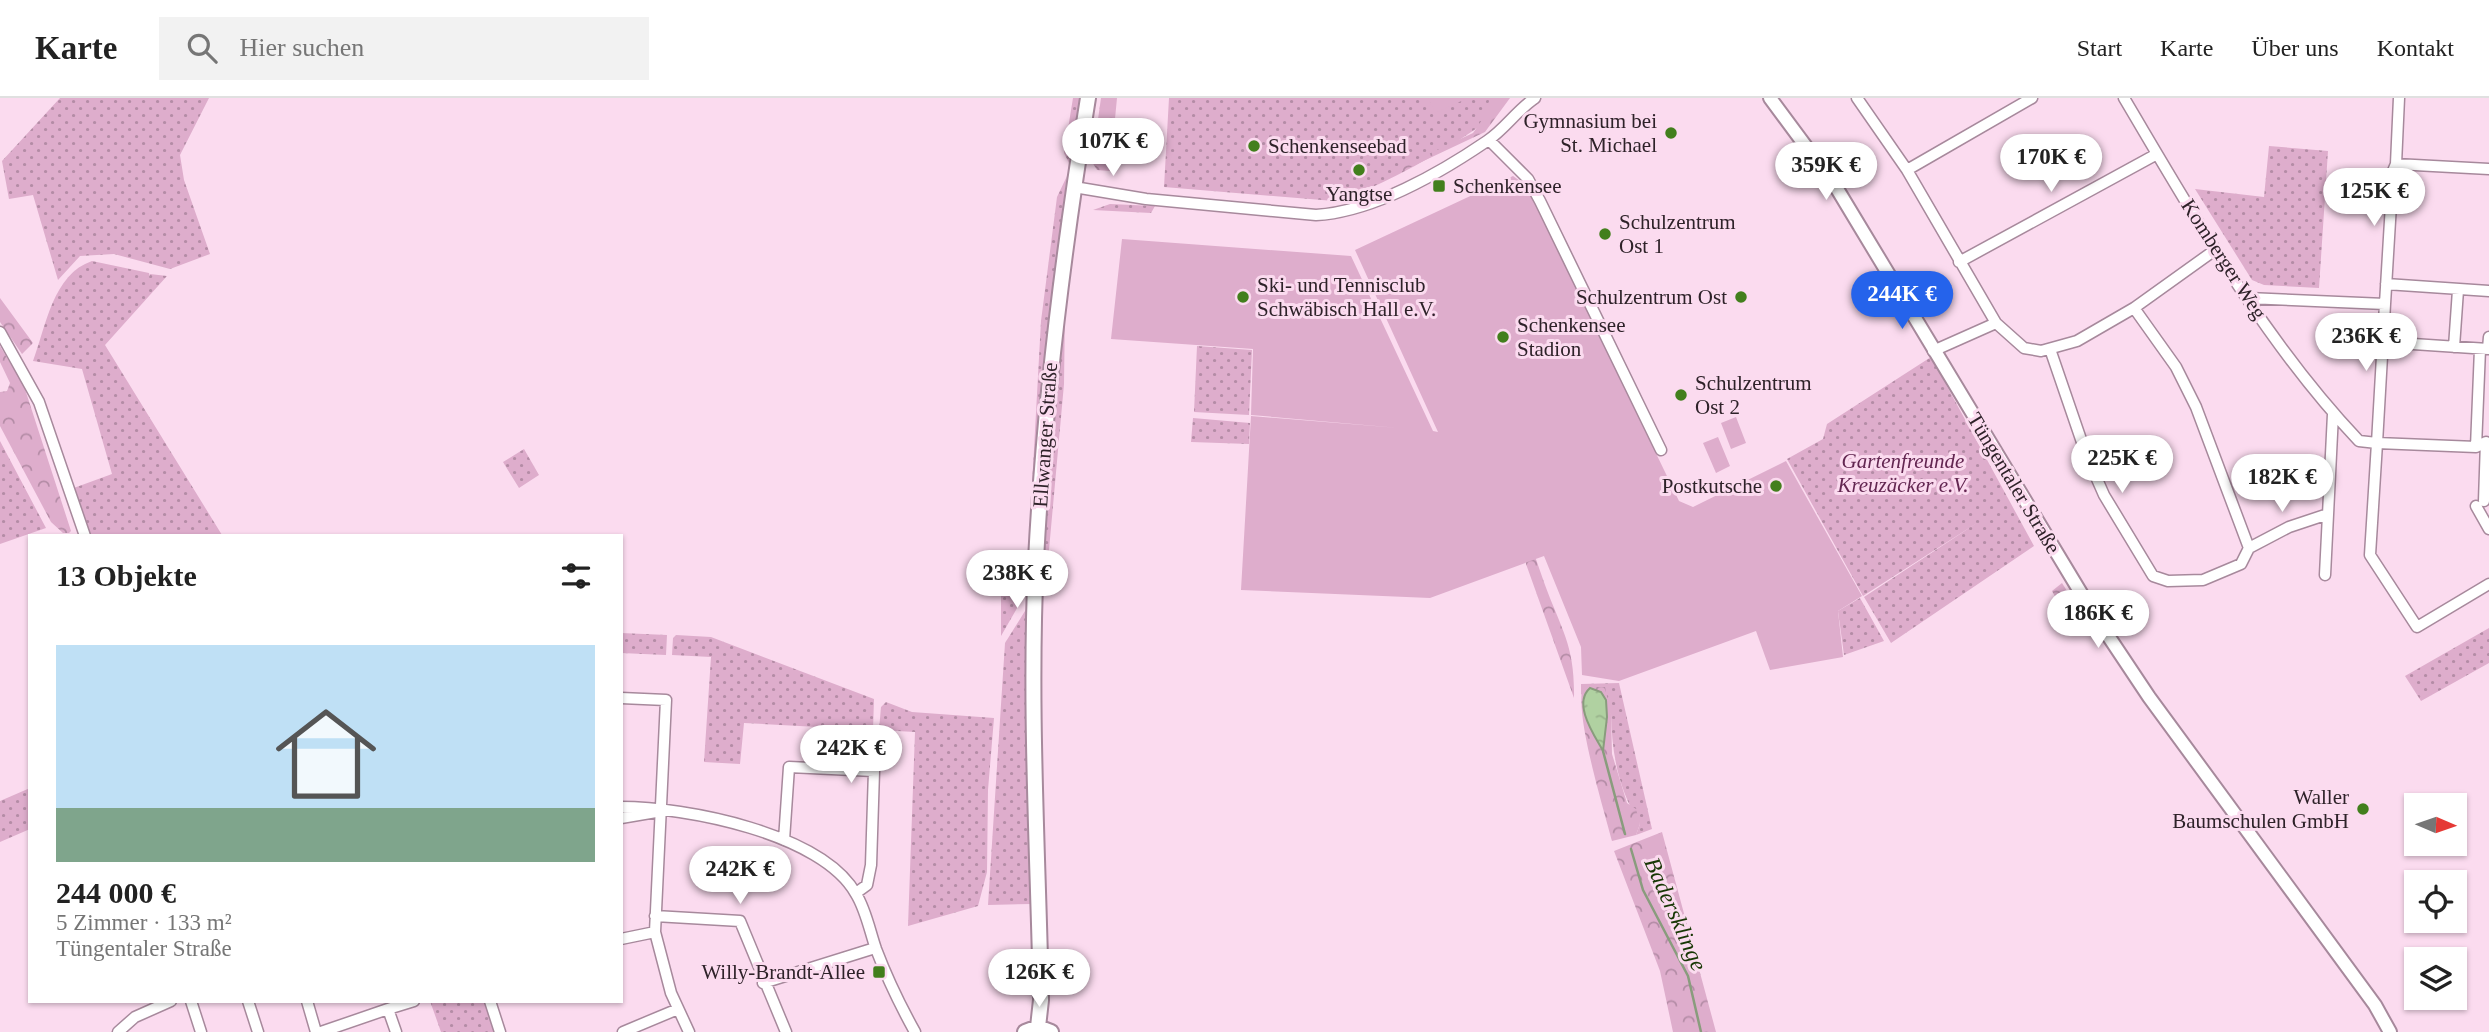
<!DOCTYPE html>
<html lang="de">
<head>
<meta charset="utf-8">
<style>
	body { margin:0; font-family:Georgia,serif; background:#f2f2f2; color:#222; height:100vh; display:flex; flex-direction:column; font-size:26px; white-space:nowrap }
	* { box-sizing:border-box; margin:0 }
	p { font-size:23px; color:#767676 }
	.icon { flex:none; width:38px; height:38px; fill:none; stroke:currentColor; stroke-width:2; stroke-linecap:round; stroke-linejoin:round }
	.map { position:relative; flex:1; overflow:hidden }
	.sheet { position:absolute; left:28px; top:436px; width:595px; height:469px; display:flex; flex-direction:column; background:#fff; border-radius:0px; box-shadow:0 2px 5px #0004 }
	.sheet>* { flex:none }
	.needle { width:46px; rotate:92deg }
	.controls { position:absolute; left:2404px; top:695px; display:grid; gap:14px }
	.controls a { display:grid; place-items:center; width:63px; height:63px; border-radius:0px; background:#fff; box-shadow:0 2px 5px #0004; font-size:35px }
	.price { position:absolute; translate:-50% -60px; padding:0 16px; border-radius:24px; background:#fff; color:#222; font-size:23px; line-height:46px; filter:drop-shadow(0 2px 4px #0008) }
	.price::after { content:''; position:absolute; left:50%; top:42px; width:21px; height:16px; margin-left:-10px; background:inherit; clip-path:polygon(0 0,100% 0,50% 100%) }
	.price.selected { background:#2563eb; color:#fff }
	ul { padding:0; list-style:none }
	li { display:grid; align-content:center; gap:14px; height:371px; padding:0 28px }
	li+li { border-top:2px solid #e0e0e0 }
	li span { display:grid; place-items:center; height:217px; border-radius:0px; color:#555 }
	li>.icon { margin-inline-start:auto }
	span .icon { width:126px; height:126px; fill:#fffc; stroke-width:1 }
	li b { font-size:30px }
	h2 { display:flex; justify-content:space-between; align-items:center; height:84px; padding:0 28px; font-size:30px }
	header { display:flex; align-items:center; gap:42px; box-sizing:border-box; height:98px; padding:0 35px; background:#fff; border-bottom:2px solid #e0e0e0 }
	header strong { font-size:33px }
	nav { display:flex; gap:38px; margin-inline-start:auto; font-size:24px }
	.search { width:490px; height:63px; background:#f2f2f2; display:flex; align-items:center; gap:18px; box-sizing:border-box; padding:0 24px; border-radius:0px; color:#767676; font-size:26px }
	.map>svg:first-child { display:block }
	.green { fill:url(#green-dots) }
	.forest { fill:url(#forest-crowns) }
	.pitch { fill:#deadcc }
	.water { fill:url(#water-ripples); stroke:#899c7d; stroke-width:2 }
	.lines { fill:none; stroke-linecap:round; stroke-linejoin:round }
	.stream { stroke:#899c7d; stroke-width:2.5 }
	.minor-casing { stroke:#a7899c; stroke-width:13 }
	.tertiary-casing { stroke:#a7899c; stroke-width:16 }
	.secondary-casing { stroke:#a7899c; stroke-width:18 }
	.minor { stroke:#fff; stroke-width:10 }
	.tertiary { stroke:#fff; stroke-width:12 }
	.secondary { stroke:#fff; stroke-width:14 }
	.poi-dot { fill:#427f1c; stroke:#fbdbef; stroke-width:2.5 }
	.labels { text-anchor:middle; stroke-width:6; stroke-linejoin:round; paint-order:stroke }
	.poi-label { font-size:21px; fill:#2e2229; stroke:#fbdbef; text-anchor:start }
	.street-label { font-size:21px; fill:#2e2229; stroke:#fbdbef }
	.park-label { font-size:21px; font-style:italic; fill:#632651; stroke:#fbdbef }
	.water-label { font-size:23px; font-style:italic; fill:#183705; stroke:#fbdbef }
</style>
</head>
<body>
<header>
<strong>Karte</strong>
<div class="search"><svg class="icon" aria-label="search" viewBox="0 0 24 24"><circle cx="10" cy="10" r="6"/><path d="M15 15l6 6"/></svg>Hier suchen</div>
<nav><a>Start</a><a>Karte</a><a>Über uns</a><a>Kontakt</a></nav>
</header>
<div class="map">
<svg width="2489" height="934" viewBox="0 0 2489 934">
	<defs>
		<pattern id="green-dots" width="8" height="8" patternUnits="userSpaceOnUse" patternTransform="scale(1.75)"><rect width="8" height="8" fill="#deadcc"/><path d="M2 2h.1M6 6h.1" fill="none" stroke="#b48ca6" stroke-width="1.8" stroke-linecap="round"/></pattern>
		<pattern id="forest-crowns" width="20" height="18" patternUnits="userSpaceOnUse" patternTransform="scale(1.75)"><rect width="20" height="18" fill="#deadcc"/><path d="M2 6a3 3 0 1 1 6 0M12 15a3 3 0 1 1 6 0" fill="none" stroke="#b48ca6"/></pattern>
		<pattern id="water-ripples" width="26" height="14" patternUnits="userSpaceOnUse" patternTransform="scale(1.75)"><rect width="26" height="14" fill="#b0d1a1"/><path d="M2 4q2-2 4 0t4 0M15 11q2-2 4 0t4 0" fill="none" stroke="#98b38b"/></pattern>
	</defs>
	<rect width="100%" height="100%" fill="#fbdbef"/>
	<path class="green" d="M60 0H209L180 57 184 82 210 156 170 171 114 156 80 158 58 182 33 97 9 101 2 63Z
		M1073 0H1081L1069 65 1064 55Z
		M1169 0H1497C1494 6 1492 15 1488 20 1472 40 1360 100 1334 103L1164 89Z
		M2269 48 2328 53 2319 190 2264 187 2252 182 2195 91 2264 99Z
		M1067 78 1050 210 1028 461 1041 223 1057 99Z
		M1110 106 1155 108 1151 115 1093 112Z
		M92 163 149 175 150 179V176L167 178 105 247 222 437H89L71 391 112 376 82 271 33 263C46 228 53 176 92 163Z
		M1065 211 1064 286 1048 463 1043 459 1049 341Z
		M1197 248 1252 252 1249 317 1194 314Z
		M1931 259 2034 448 1891 545 1864 499 1980 423 1863 498 1787 361 1823 341 1827 326Z
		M1193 320 1250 325 1249 346 1191 344Z
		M0 343 46 430 0 446Z
		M524 351 539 377 519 390 503 364Z
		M1001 468 1024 470V498L1001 538Z
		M1860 500 1884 543 1844 557 1838 513Z
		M1030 505 1032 806 988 807 1005 545Z
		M2489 530V565L2421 603 2405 578Z
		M621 535 667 537 666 557 621 555Z
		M676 537 711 539 874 601 873 632 744 625 740 666 704 664 711 559 672 557 673 540Z
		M1619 585 1652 731 1636 737 1640 726C1618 691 1612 656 1611 616L1581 596V586Z
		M886 604 912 614 994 620 988 692 987 774 978 808 908 828 915 634 879 632 881 609Z
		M30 690V731L0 744V703Z
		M430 903H486L495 934H441Z"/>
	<path class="forest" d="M1101 0H1117L1110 73 1097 72 1092 64Z
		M1490 0H1510L1485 34 1398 75 1397 71 1473 35 1484 19Z
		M0 200 33 245 22 256 0 224Z
		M0 248 24 288 71 433 69 435H63L51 424 0 328V294L7 293 10 285 0 264Z
		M1518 411C1528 436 1536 462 1545 487 1562 533 1575 548 1574 600L1526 466Z
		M2062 485 2083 518 2071 527 2052 493Z
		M1583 589H1605L1611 616 1612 656 1627 705 1636 711 1640 726 1636 737 1612 743C1604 712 1574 615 1583 589Z
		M1662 734 1716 934H1673L1660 873 1614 753Z"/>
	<path class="pitch" d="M1428 0H1468L1435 15Z
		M1513 78 1527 88 1679 403 1693 409 1786 363 1862 498 1838 513 1843 559 1770 572 1756 533 1619 583 1582 577 1581 549 1544 458 1430 500 1241 492 1251 318 1399 330 1251 317 1253 251 1111 241 1122 141 1351 158 1433 333 1438 334 1355 152Z
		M1736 319 1746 345 1731 351 1721 325Z
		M1718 339 1730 368 1716 375 1703 345Z"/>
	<path class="water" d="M1590 590 1601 594 1606 602 1607 619 1603 653C1595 638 1572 606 1590 590Z"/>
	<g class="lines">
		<path class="stream" d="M1603 653 1625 736
			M1631 751 1643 792 1688 878 1701 934"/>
		<defs>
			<path id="minor" d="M1857 0 1907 72 1996 225 2024 250 2041 253 2077 243 2134 210 2215 152
				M2124 0C2194 118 2264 243 2359 343L2377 345 2370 457 2417 529 2489 486
				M1489 42 1528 81 1540 103 1661 352
				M2396 66 2399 0
				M1907 72 2032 0
				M1074 89 1146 101 1316 117C1372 114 1440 75 1487 43 1505 31 1517 12 1535 0
				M1959 164 2157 56
				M2386 186 2489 193
				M2248 200 2385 206 2393 73 2396 66 2489 71
				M2385 206 2377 345 2476 349 2486 344 2484 403
				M2134 210 2176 269 2196 309 2249 450
				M0 234 39 304 85 438
				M2383 244 2488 251 2489 239
				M2454 249 2458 192
				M2050 251 2086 356 2104 397 2153 478 2168 483 2203 482 2241 466 2249 450
				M1933 253 1996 225
				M2476 349 2480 251
				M2476 408 2489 431
				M2249 450 2289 429 2328 416
				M2325 477 2333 316
				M621 600 666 602 655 834 671 895 689 934
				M621 709C685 709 822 735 856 796 866 812 870 834 876 851 887 880 900 907 915 934
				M621 720 656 714
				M784 742 789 669 874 673 871 767 867 787 856 795
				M655 818 740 823 786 934
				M621 841 655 834
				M763 885 875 850
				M191 903 201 934
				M248 903 258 934
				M307 903 316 934
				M490 903 500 934
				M388 911 414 903
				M118 934 135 919 171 903
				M321 934 388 911 396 934
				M623 934 678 911"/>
			<path id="tertiary" d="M1770 0 1836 89 2093 515 2149 599 2375 907 2390 934"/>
			<path id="secondary" d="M1038 929 1041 902C1038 755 1029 609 1036 462 1044 307 1063 154 1088 0
				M1025 934 1038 929 1051 934"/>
		</defs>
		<use href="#minor" class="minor-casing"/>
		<use href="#tertiary" class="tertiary-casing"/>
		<use href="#secondary" class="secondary-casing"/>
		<use href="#minor" class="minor"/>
		<use href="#tertiary" class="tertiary"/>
		<use href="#secondary" class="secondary"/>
	</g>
	<g class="poi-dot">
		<circle cx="1671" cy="35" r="7"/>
		<circle cx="1254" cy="48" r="7"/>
		<circle cx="1359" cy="72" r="7"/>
		<rect x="1432" y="81" width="14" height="14" rx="3.5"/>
		<circle cx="1605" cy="136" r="7"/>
		<circle cx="1243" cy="199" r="7"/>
		<circle cx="1741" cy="199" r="7"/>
		<circle cx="1503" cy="239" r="7"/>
		<circle cx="1681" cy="297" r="7"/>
		<circle cx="1776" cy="388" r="7"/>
		<circle cx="2363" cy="711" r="7"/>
		<rect x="872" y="867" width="14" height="14" rx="3.5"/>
	</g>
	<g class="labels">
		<g class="poi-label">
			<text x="1657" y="30" text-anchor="end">Gymnasium bei<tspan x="1657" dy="24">St. Michael</tspan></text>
			<text x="1268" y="55">Schenkenseebad</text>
			<text x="1453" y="95">Schenkensee</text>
			<text x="1359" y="103" text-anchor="middle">Yangtse</text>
			<text x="1619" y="131">Schulzentrum<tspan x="1619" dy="24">Ost 1</tspan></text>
			<text x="1257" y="194">Ski- und Tennisclub<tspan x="1257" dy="24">Schwäbisch Hall e.V.</tspan></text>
			<text x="1727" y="206" text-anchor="end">Schulzentrum Ost</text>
			<text x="1517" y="234">Schenkensee<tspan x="1517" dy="24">Stadion</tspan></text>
			<text x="1695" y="292">Schulzentrum<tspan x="1695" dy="24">Ost 2</tspan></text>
			<text x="1762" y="395" text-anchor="end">Postkutsche</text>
			<text x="2349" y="706" text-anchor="end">Waller<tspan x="2349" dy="24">Baumschulen GmbH</tspan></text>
			<text x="865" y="881" text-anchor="end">Willy-Brandt-Allee</text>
		</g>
		<g class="street-label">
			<text transform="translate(2224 161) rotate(57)" y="7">Komberger Weg</text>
			<text transform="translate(1045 337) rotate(-86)" y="7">Ellwanger Straße</text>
			<text transform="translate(2014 385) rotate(59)" y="7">Tüngentaler Straße</text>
		</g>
		<g class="park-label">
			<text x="1903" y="370">Gartenfreunde<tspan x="1903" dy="24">Kreuzäcker e.V.</tspan></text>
		</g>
		<g class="water-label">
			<text transform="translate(1676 816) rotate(66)" y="8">Badersklinge</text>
		</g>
	</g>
</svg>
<div class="controls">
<a><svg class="needle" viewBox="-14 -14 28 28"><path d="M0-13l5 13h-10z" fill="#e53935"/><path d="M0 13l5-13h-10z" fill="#767676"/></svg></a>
<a><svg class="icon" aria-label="locate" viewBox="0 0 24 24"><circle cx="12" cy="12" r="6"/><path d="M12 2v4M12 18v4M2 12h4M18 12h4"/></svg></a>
<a><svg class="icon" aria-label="layers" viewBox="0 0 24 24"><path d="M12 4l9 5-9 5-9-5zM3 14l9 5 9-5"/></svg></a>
</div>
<b class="price" style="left:1113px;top:80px">107K €</b>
<b class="price" style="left:2051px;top:96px">170K €</b>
<b class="price" style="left:1826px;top:104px">359K €</b>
<b class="price" style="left:2374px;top:130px">125K €</b>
<b class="price selected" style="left:1902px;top:233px">244K €</b>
<b class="price" style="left:2366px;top:275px">236K €</b>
<b class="price" style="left:2122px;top:397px">225K €</b>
<b class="price" style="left:2282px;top:416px">182K €</b>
<b class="price" style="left:1017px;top:512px">238K €</b>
<b class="price" style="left:2098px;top:552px">186K €</b>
<b class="price" style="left:851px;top:687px">242K €</b>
<b class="price" style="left:740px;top:808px">242K €</b>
<b class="price" style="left:1039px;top:911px">126K €</b>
<section class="sheet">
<h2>13 Objekte<svg class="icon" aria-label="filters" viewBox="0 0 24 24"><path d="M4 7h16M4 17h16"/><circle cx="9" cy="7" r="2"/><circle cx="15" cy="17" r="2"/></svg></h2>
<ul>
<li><span style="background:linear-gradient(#bfe0f5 75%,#7fa58c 0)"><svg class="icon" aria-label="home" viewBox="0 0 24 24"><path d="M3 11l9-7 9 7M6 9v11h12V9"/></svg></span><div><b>244 000 €</b><p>5 Zimmer · 133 m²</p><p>Tüngentaler Straße</p></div></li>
</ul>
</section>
</div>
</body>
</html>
